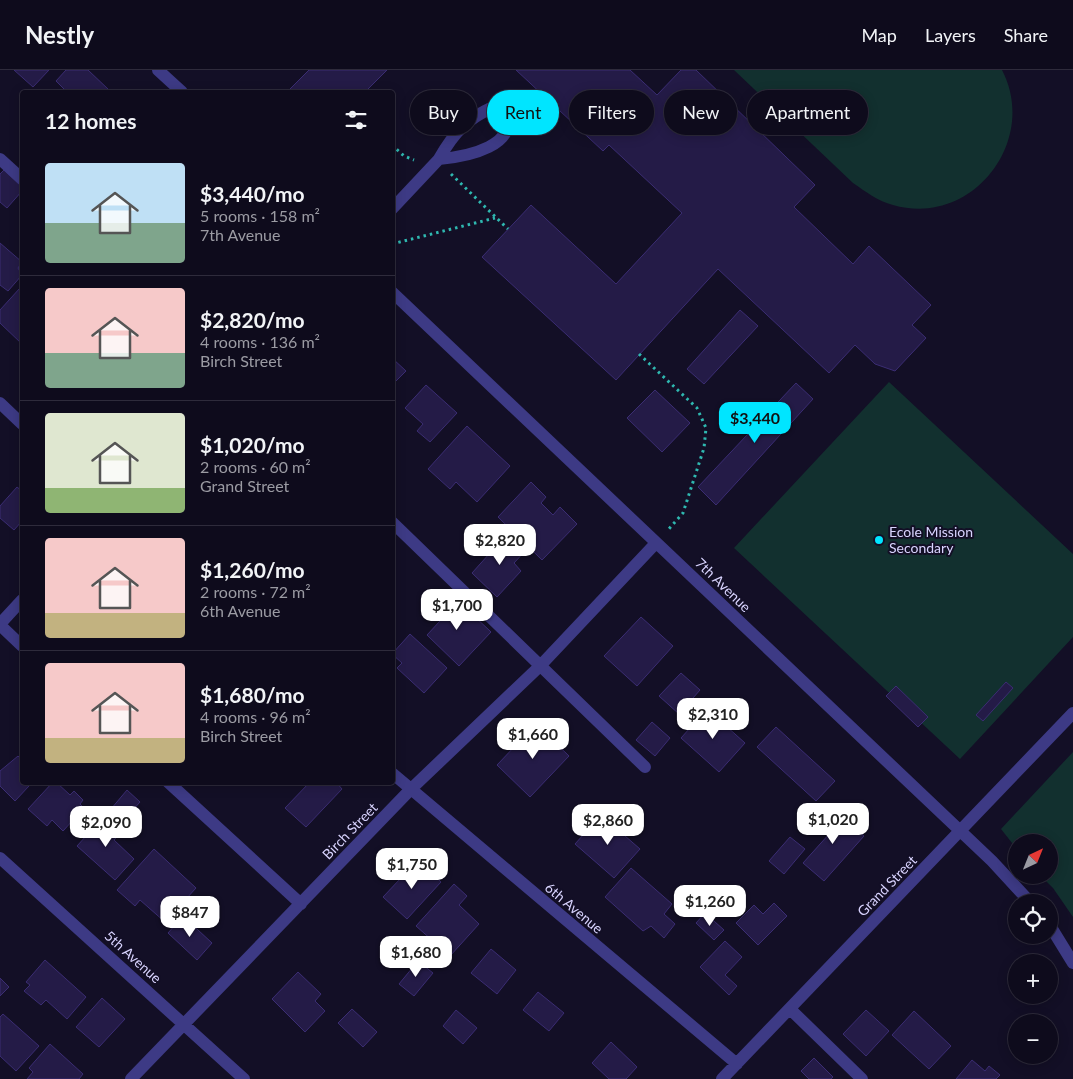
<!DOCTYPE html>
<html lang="en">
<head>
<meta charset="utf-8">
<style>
	body { margin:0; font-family:Lato,sans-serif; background:#171425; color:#f1f3f6; height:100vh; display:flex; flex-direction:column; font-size:19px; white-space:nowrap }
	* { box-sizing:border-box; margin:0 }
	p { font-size:16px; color:#9b9ba3 }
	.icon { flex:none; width:28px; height:28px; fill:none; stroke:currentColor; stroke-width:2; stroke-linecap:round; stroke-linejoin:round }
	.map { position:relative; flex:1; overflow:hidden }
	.sheet { position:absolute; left:20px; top:20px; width:375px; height:695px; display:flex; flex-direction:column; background:#0e0b1c; border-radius:5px; box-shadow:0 2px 12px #0003,0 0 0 1px #2e2b3b }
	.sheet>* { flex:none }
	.banner { position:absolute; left:410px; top:20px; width:475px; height:45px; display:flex; gap:10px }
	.needle { width:32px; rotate:43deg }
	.controls { position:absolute; left:1008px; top:764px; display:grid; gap:10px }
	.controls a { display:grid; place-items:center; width:50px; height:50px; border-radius:50%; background:#0e0b1c; box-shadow:0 2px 12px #0003,0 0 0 1px #2e2b3b; font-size:25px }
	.price { position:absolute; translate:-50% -42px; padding:0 11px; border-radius:10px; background:#fff; color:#222; font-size:16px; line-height:32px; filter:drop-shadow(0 1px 2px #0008) }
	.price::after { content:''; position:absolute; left:50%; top:30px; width:15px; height:11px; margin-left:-8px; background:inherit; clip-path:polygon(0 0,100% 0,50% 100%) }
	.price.selected { background:#00e5ff; color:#111 }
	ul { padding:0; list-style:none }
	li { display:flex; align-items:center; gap:15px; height:125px; padding:0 25px }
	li+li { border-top:1px solid #2e2b3b }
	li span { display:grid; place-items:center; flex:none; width:140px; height:100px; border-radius:5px; color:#555 }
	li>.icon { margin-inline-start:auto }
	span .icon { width:60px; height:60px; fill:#fffc; stroke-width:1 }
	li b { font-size:21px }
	h2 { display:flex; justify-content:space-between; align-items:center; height:60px; padding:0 25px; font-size:21px }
	.chip { padding:0 18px; border-radius:22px; background:#0e0b1c; box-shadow:0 2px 12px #0003,0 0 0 1px #2e2b3b; font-size:18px; line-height:45px }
	.chip.selected { background:#00e5ff; color:#111 }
	header { display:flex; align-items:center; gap:30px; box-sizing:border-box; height:70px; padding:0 25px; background:#0e0b1c; border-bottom:1px solid #2e2b3b }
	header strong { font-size:24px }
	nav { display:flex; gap:28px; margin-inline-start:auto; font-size:18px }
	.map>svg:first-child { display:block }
	.green { fill:#12302f }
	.building { fill:#241b47; stroke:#3b2d73 }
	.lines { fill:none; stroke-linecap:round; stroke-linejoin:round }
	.path { stroke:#2fb8b0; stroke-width:3; stroke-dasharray:2.5 4; stroke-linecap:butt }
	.minor { stroke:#3d3a85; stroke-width:12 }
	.poi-dot { fill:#00e5ff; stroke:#130f26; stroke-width:2 }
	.labels { text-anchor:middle; stroke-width:4; stroke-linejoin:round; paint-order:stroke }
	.poi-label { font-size:14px; fill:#d9d4ff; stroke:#130f26; text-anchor:start }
	.street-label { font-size:14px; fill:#d9d4ff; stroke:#130f26 }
</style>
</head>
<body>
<header>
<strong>Nestly</strong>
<nav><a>Map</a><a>Layers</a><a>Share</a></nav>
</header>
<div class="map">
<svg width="1073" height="1009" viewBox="0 0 1073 1009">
	<rect width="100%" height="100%" fill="#130f26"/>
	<path class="green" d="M734 0H1002C1039 71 972 158 893 135 878 131 866 122 853 113Z
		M889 312 1073 484V567L960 689 734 478Z
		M1073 682V847L1053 818 1040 805H1049V772H1016V778L1001 759Z"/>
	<path class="building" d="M14 0H49L33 17Z
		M66 0H88L109 20 106 22H67L56 11Z
		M309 0H387L365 22H287Z
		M516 0H630L657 25 681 0H696L815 115 794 137 853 194 869 176 931 235 912 255 926 268 895 301 875 294 855 275 829 303 718 199 616 310 482 187 531 135 616 214 682 143 609 75 603 81Z
		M4 100 22 117V121L7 138 0 132V104Z
		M0 173 22 192 18 198 22 205 8 221 0 215Z
		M20 218 22 220V274L0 253V240Z
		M740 240 758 256 704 314 687 299Z
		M392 288 406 301 392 315Z
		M796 313 813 329 716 435 698 417Z
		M426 315 457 343 430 372 417 361 423 354 405 338Z
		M655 320 690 353 662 382 627 348Z
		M467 356 510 396 477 432 456 412 450 419 428 399Z
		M531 412 546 427 541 433 553 445 560 437 577 454 542 490 498 447Z
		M17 417 22 421V451L14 460 0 448V436Z
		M508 463 526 480 514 493 521 501 497 527 472 503Z
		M451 524 491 562 459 596 427 565 440 551 433 544Z
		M641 547 673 576 637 616 604 586Z
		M410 564 447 598 424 623 397 598 402 593 392 584Z
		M681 603 700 620 679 644 659 626Z
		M1006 612 1013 618 983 651 976 645Z
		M896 616 928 647 918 657 886 626Z
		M707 639 745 673 719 702 681 668Z
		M652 652 670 668 655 686 636 670Z
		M536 654 569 686 530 727 497 695Z
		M776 657 835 711 816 731 757 677Z
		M18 686 22 690V712H27L29 716 15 731 0 716V701Z
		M53 712H56L70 725 74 721 83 730 80 734 84 738 63 761 52 750 47 756 28 739Z
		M310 712H336L342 719 306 757 285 738Z
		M127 720 140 732 124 750 111 739Z
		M832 737 864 766 824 811 803 793 830 763 818 752Z
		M106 744 123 760 114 770 134 789 115 810 77 776Z
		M601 745 640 779 614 808 575 774Z
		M790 767 805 779 784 804 769 791Z
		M154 779 196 818 165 852 140 830 135 836 117 820Z
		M418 790 441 812 407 849 383 827Z
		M631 798 672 834 664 844 675 854 664 868 651 856 643 861 605 827Z
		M454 814 467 826 459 835 479 854 450 886 416 856Z
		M774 833 787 846 758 875 736 853 754 835 763 844Z
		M705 843 724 860 714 870 696 853Z
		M183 846 212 873 197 890 168 863Z
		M725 871 742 887 725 905 737 916 729 925 700 897Z
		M491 879 516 900 497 924 471 903Z
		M45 890 86 927 67 949 46 930 41 935 24 921 30 915 26 912Z
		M418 891 433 903 414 926 399 914Z
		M298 902 321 924 315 931 325 941 305 962 272 929Z
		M0 908 9 917 0 926Z
		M538 922 564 943 549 961 523 940Z
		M102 928 125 949 99 977 76 957Z
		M352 939 377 962 363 977 338 953Z
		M456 940 477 958 463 974 443 956Z
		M866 940 889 961 866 986 843 964Z
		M914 941 951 976 929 999 892 965Z
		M3 944 39 976 16 1001 0 986V947Z
		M611 972 637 997 626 1009H609L592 993Z
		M50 974 83 1004 79 1009H27L33 1002 29 998Z
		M814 988 833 1007 831 1009H809L801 1001Z
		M972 990 985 1001 989 996 1000 1005 996 1009H956Z"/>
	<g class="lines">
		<path class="path" d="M392 75 404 86 414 90
			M451 104 508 159
			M392 174 495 148
			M639 284 697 338 706 358 704 378 683 443 667 461"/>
		<path class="minor" d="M158 0 182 22
			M481 43 495 36 504 38C524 76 465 87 439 89 454 62 467 49 495 36L504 38
			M0 89 22 109
			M392 139 439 89
			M392 222 992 791 1030 832
			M0 333 22 354
			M392 452 645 697
			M0 554 22 530
			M0 555 22 576
			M392 703 737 994
			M168 712 301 834
			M0 788 244 1009
			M1049 854 1073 893
			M790 939 862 1009
			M131 1009 410 720 540 596 656 473
			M722 1009 1073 643"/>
	</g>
	<circle class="poi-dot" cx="879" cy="470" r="5"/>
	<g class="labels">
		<g class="poi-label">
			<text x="889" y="467">Ecole Mission<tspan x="889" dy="16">Secondary</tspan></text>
		</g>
		<g class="street-label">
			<text transform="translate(723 515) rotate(44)" y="5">7th Avenue</text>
			<text transform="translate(350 761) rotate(-46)" y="5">Birch Street</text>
			<text transform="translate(887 816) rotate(-46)" y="5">Grand Street</text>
			<text transform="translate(574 838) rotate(40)" y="5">6th Avenue</text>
			<text transform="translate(133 887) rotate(42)" y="5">5th Avenue</text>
		</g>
	</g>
</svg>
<div class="controls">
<a><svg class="needle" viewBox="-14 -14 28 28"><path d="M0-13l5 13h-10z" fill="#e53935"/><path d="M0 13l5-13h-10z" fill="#9b9ba3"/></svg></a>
<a><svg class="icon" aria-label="locate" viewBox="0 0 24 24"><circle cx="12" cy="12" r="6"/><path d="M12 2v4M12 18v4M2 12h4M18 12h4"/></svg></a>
<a>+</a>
<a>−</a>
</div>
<b class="price selected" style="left:755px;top:374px">$3,440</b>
<b class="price" style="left:500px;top:496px">$2,820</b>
<b class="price" style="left:457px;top:561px">$1,700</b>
<b class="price" style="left:713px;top:670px">$2,310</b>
<b class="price" style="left:533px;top:690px">$1,660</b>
<b class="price" style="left:833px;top:775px">$1,020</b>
<b class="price" style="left:608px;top:776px">$2,860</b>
<b class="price" style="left:106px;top:778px">$2,090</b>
<b class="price" style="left:412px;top:820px">$1,750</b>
<b class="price" style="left:710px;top:857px">$1,260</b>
<b class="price" style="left:190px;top:868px">$847</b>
<b class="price" style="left:416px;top:908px">$1,680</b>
<div class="banner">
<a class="chip">Buy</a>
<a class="chip selected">Rent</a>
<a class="chip">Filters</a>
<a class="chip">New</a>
<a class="chip">Apartment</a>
</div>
<section class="sheet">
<h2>12 homes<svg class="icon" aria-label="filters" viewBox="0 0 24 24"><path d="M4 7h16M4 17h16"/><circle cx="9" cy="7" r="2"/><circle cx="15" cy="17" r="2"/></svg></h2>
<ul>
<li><span style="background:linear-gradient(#bfe0f5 60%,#7fa58c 0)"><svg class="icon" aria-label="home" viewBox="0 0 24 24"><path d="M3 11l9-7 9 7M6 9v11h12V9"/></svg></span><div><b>$3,440/mo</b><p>5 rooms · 158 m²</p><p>7th Avenue</p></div></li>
<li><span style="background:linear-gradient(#f6c9c9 65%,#7fa58c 0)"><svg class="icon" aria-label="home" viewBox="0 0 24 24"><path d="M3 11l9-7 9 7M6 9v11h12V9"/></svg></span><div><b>$2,820/mo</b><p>4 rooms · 136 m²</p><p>Birch Street</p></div></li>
<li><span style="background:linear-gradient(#dfe7d0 75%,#8fb573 0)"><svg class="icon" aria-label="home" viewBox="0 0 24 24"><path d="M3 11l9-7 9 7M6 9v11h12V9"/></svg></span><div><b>$1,020/mo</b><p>2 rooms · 60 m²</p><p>Grand Street</p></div></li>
<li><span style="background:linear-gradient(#f6c9c9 75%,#c2b280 0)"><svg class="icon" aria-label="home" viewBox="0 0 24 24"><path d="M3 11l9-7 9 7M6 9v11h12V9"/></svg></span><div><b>$1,260/mo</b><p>2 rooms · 72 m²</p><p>6th Avenue</p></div></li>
<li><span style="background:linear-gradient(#f6c9c9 75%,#c2b280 0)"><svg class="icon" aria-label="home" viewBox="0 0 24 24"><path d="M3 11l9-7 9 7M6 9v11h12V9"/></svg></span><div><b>$1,680/mo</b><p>4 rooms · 96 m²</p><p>Birch Street</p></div></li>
</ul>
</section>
</div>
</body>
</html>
